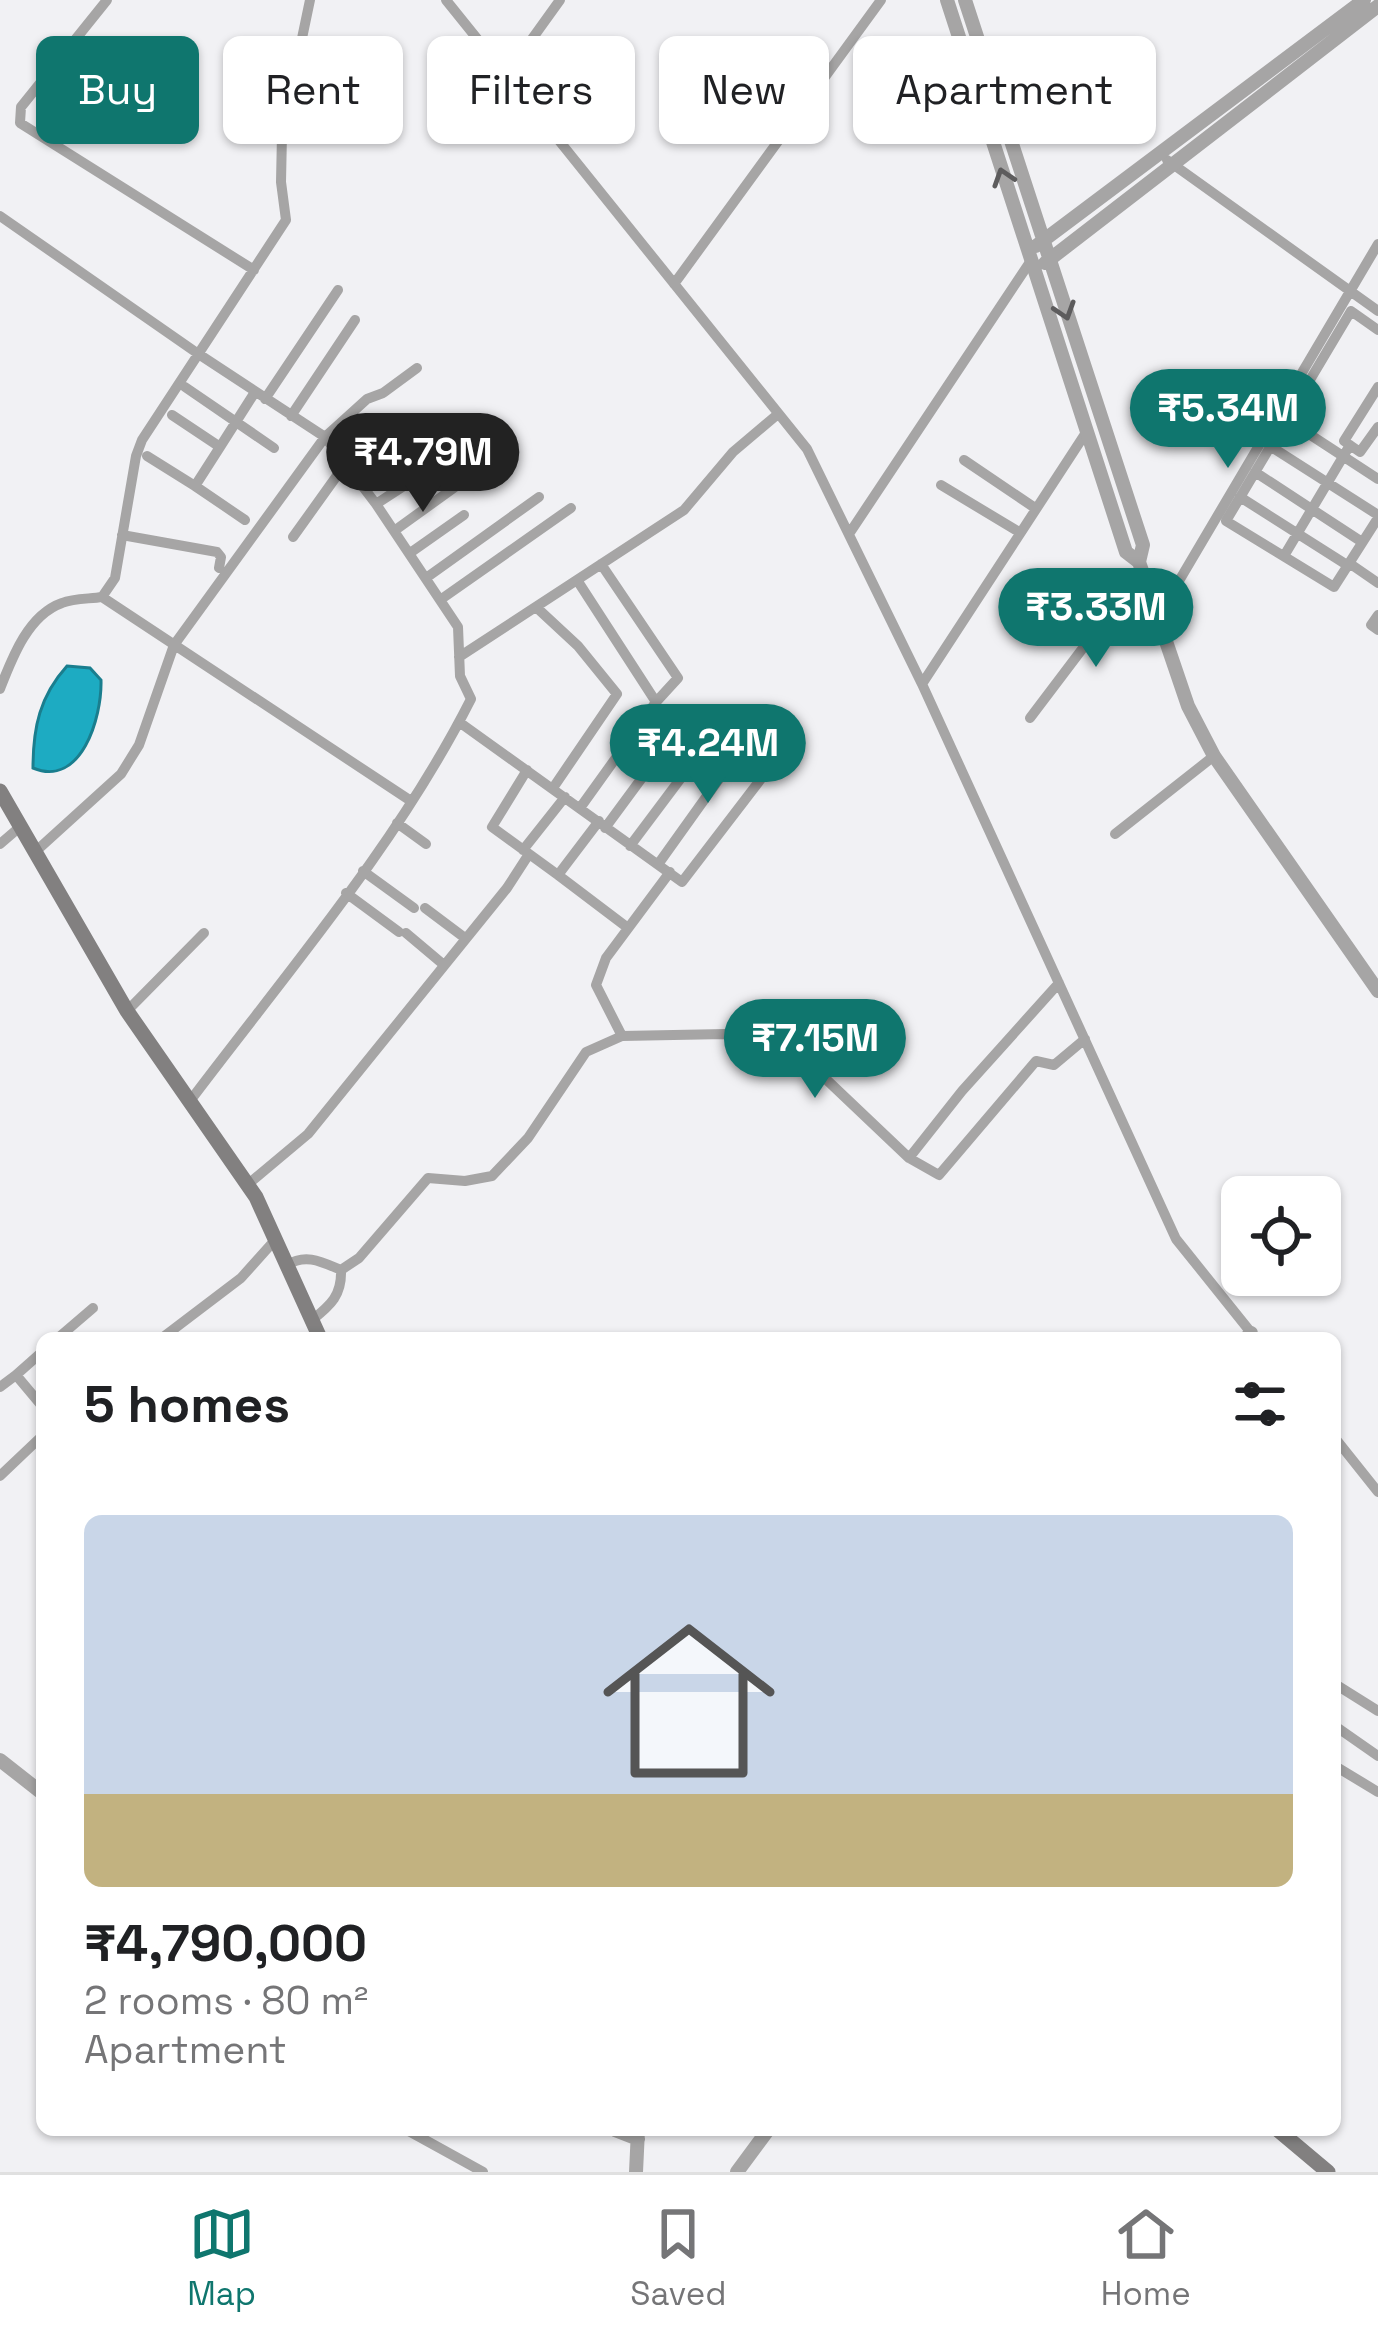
<!DOCTYPE html>
<html lang="en">
<head>
<meta charset="utf-8">
<style>
	body { margin:0; font-family:"Space Grotesk",sans-serif; background:#f6f6f6; color:#202124; height:100vh; display:flex; flex-direction:column; font-size:45px; white-space:nowrap }
	* { box-sizing:border-box; margin:0 }
	p { font-size:39px; color:#757577 }
	.icon { flex:none; width:66px; height:66px; fill:none; stroke:currentColor; stroke-width:2; stroke-linecap:round; stroke-linejoin:round }
	.map { position:relative; flex:1; overflow:hidden }
	.panel { position:absolute; left:36px; top:1332px; width:1305px; height:804px; display:flex; flex-direction:column; background:#fff; border-radius:18px; box-shadow:0 3px 9px #0004 }
	.panel>* { flex:none }
	.banner { position:absolute; left:36px; top:36px; width:1308px; height:108px; display:flex; gap:24px }
	.fabs { position:absolute; left:1221px; top:1176px; display:grid; gap:24px }
	.fabs a { display:grid; place-items:center; width:120px; height:120px; border-radius:18px; background:#fff; box-shadow:0 3px 9px #0004; font-size:60px }
	.price { position:absolute; translate:-50% -102px; padding:0 27px; border-radius:42px; background:#0f766e; color:#fff; font-size:39px; line-height:78px; filter:drop-shadow(0 3px 6px #0008) }
	.price::after { content:''; position:absolute; left:50%; top:72px; width:36px; height:27px; margin-left:-18px; background:inherit; clip-path:polygon(0 0,100% 0,50% 100%) }
	.price.selected { background:#222; color:#fff }
	ul { padding:0; list-style:none }
	li { display:grid; align-content:center; gap:24px; height:636px; padding:0 48px }
	li+li { border-top:3px solid #e0e0e0 }
	li span { display:grid; place-items:center; height:372px; border-radius:18px; color:#555 }
	li>.icon { margin-inline-start:auto }
	span .icon { width:216px; height:216px; fill:#fffc; stroke-width:1 }
	li b { font-size:51px }
	h2 { display:flex; justify-content:space-between; align-items:center; height:144px; padding:0 48px; font-size:51px }
	.chip { padding:0 42px; border-radius:18px; background:#fff; box-shadow:0 3px 9px #0004; font-size:42px; line-height:108px }
	.chip.selected { background:#0f766e; color:#fff }
	.dock { display:flex; justify-content:space-around; align-items:center; height:168px; border-top:3px solid #e0e0e0; background:#fff; font-size:33px; color:#757577 }
	.dock a { display:grid; justify-items:center; gap:6px }
	.dock .selected { color:#0f766e }
	.map>svg:first-child { display:block }
	.water { fill:#1dabc2; stroke:#1a7e8e; stroke-width:3 }
	.lines { fill:none; stroke-linecap:round; stroke-linejoin:round }
	.minor { stroke:#a6a5a5; stroke-width:10 }
	.tertiary { stroke:#a6a5a5; stroke-width:14 }
	.secondary { stroke:#828080; stroke-width:15 }
	.oneway { stroke:#5d5c5d }
</style>
</head>
<body>
<div class="map">
<svg width="1378" height="2172" viewBox="0 0 1378 2172">
	<rect width="100%" height="100%" fill="#f1f1f4"/>
	<path class="water" d="M67 666 90 668 101 680C102 718 81 788 33 768 33 727 40 696 67 666Z"/>
	<g class="lines">
		<path class="minor" d="M107 0 21 107 20 123 254 270
			M310 0 282 134 281 182 286 220 142 440 136 456 115 578 102 597 411 801
			M446 0 807 449 922 684 1176 1239 1253 1335
			M506 75 560 0
			M1167 160 1378 311
			M0 216 197 353 325 437 376 504 458 627 460 676 471 699C397 845 288 971 190 1101
			M674 284 881 0
			M1378 330 1351 311 1226 521 1334 587 1378 518
			M185 387 274 448
			M1378 387 1344 441 1360 452 1378 427
			M265 399 338 290
			M172 415 220 447 255 392
			M291 416 355 320
			M1286 419 1378 479
			M1270 446 1378 515
			M220 447 195 486 245 520
			M147 456 195 486
			M964 460 1035 508
			M1255 472 1362 542
			M358 478 453 418
			M941 485 1019 532
			M1240 497 1347 565
			M376 504 496 426
			M394 531 480 469
			M849 534 1030 262
			M122 535 217 552 221 557 219 568
			M293 537 346 463
			M410 553 464 515
			M1284 556 1350 445
			M1349 563 1378 583
			M601 564 678 678 656 702
			M426 578 539 497
			M577 580 656 702 580 808
			M440 600 571 508
			M536 607 578 646 617 694 553 788
			M1378 615 1371 625 1378 630
			M459 657 684 510 733 452 778 414
			M922 684 1087 431
			M0 689C12 658 28 615 62 603 74 598 90 599 102 597
			M1030 718 1111 611 1153 607 1176 586 1378 244
			M459 722 682 882 774 762
			M527 770 492 827 558 875
			M599 821 558 875 628 928
			M397 823 426 844
			M605 828 678 729
			M1115 834 1214 756
			M0 844 21 826
			M630 846 714 734
			M523 850 565 797
			M35 852 121 774 139 745 174 645 325 437 367 399 383 393 417 368
			M659 863 734 758
			M363 871 414 908
			M346 893 399 932
			M425 908 465 938
			M406 933 444 965
			M1059 983 962 1091 909 1158 939 1175 1036 1061 1054 1065 1085 1039
			M127 1011 204 933
			M622 1036 596 985 606 958 670 872
			M247 1185 308 1134 507 888 529 854
			M287 1265C306 1253 322 1262 341 1270L359 1258 428 1178 465 1181 492 1176 528 1138 586 1052 622 1036 725 1034 775 1042 810 1064 909 1158
			M312 1320C331 1305 342 1295 341 1270
			M58 1338 93 1308
			M162 1338 241 1278 275 1240
			M16 1375 42 1352
			M0 1387 16 1375 42 1406
			M1335 1438 1378 1492
			M0 1476 42 1436
			M1335 1684 1378 1711
			M1335 1726 1378 1756
			M1335 1766 1378 1792
			M407 2130 483 2172"/>
		<path class="tertiary" d="M947 0 1126 552 1139 562
			M965 0 1143 545 1139 562 1188 706 1214 756 1378 991
			M1036 246 1364 0
			M1045 263 1378 6
			M1246 1338 1251 1333
			M0 1760 42 1793
			M615 2130 638 2139
			M636 2172 638 2130
			M737 2172 768 2130"/>
		<path class="secondary" d="M0 791 127 1011 256 1197 320 1338
			M1278 2130 1328 2172"/>
	</g>
	<defs><path id="oneway-chevron" d="M-2-3.5L2.5 0L-2 3.5" fill="none" stroke-width="1.6" stroke-linecap="round" stroke-linejoin="round" transform="scale(3)"/></defs>
	<g class="oneway">
		<use href="#oneway-chevron" transform="translate(1003 177) rotate(-108)"/>
		<use href="#oneway-chevron" transform="translate(1065 311) rotate(72)"/>
	</g>
</svg>
<div class="fabs">
<a><svg class="icon" aria-label="locate" viewBox="0 0 24 24"><circle cx="12" cy="12" r="6"/><path d="M12 2v4M12 18v4M2 12h4M18 12h4"/></svg></a>
</div>
<b class="price" style="left:1228px;top:471px">₹5.34M</b>
<b class="price selected" style="left:423px;top:515px">₹4.79M</b>
<b class="price" style="left:1096px;top:670px">₹3.33M</b>
<b class="price" style="left:708px;top:806px">₹4.24M</b>
<b class="price" style="left:815px;top:1101px">₹7.15M</b>
<div class="banner">
<a class="chip selected">Buy</a>
<a class="chip">Rent</a>
<a class="chip">Filters</a>
<a class="chip">New</a>
<a class="chip">Apartment</a>
</div>
<section class="panel">
<h2>5 homes<svg class="icon" aria-label="filters" viewBox="0 0 24 24"><path d="M4 7h16M4 17h16"/><circle cx="9" cy="7" r="2"/><circle cx="15" cy="17" r="2"/></svg></h2>
<ul>
<li><span style="background:linear-gradient(#c9d6e8 75%,#c2b280 0)"><svg class="icon" aria-label="home" viewBox="0 0 24 24"><path d="M3 11l9-7 9 7M6 9v11h12V9"/></svg></span><div><b>₹4,790,000</b><p>2 rooms · 80 m²</p><p>Apartment</p></div></li>
</ul>
</section>
</div>
<nav class="dock">
<a class="selected"><svg class="icon" aria-label="map" viewBox="0 0 24 24"><path d="M3 6l6-2 6 2 6-2v14l-6 2-6-2-6 2zM9 4v14M15 6v14"/></svg>Map</a>
<a><svg class="icon" aria-label="saved" viewBox="0 0 24 24"><path d="M7 4h10v16l-5-4-5 4z"/></svg>Saved</a>
<a><svg class="icon" aria-label="home" viewBox="0 0 24 24"><path d="M3 11l9-7 9 7M6 9v11h12V9"/></svg>Home</a>
</nav>
</body>
</html>
